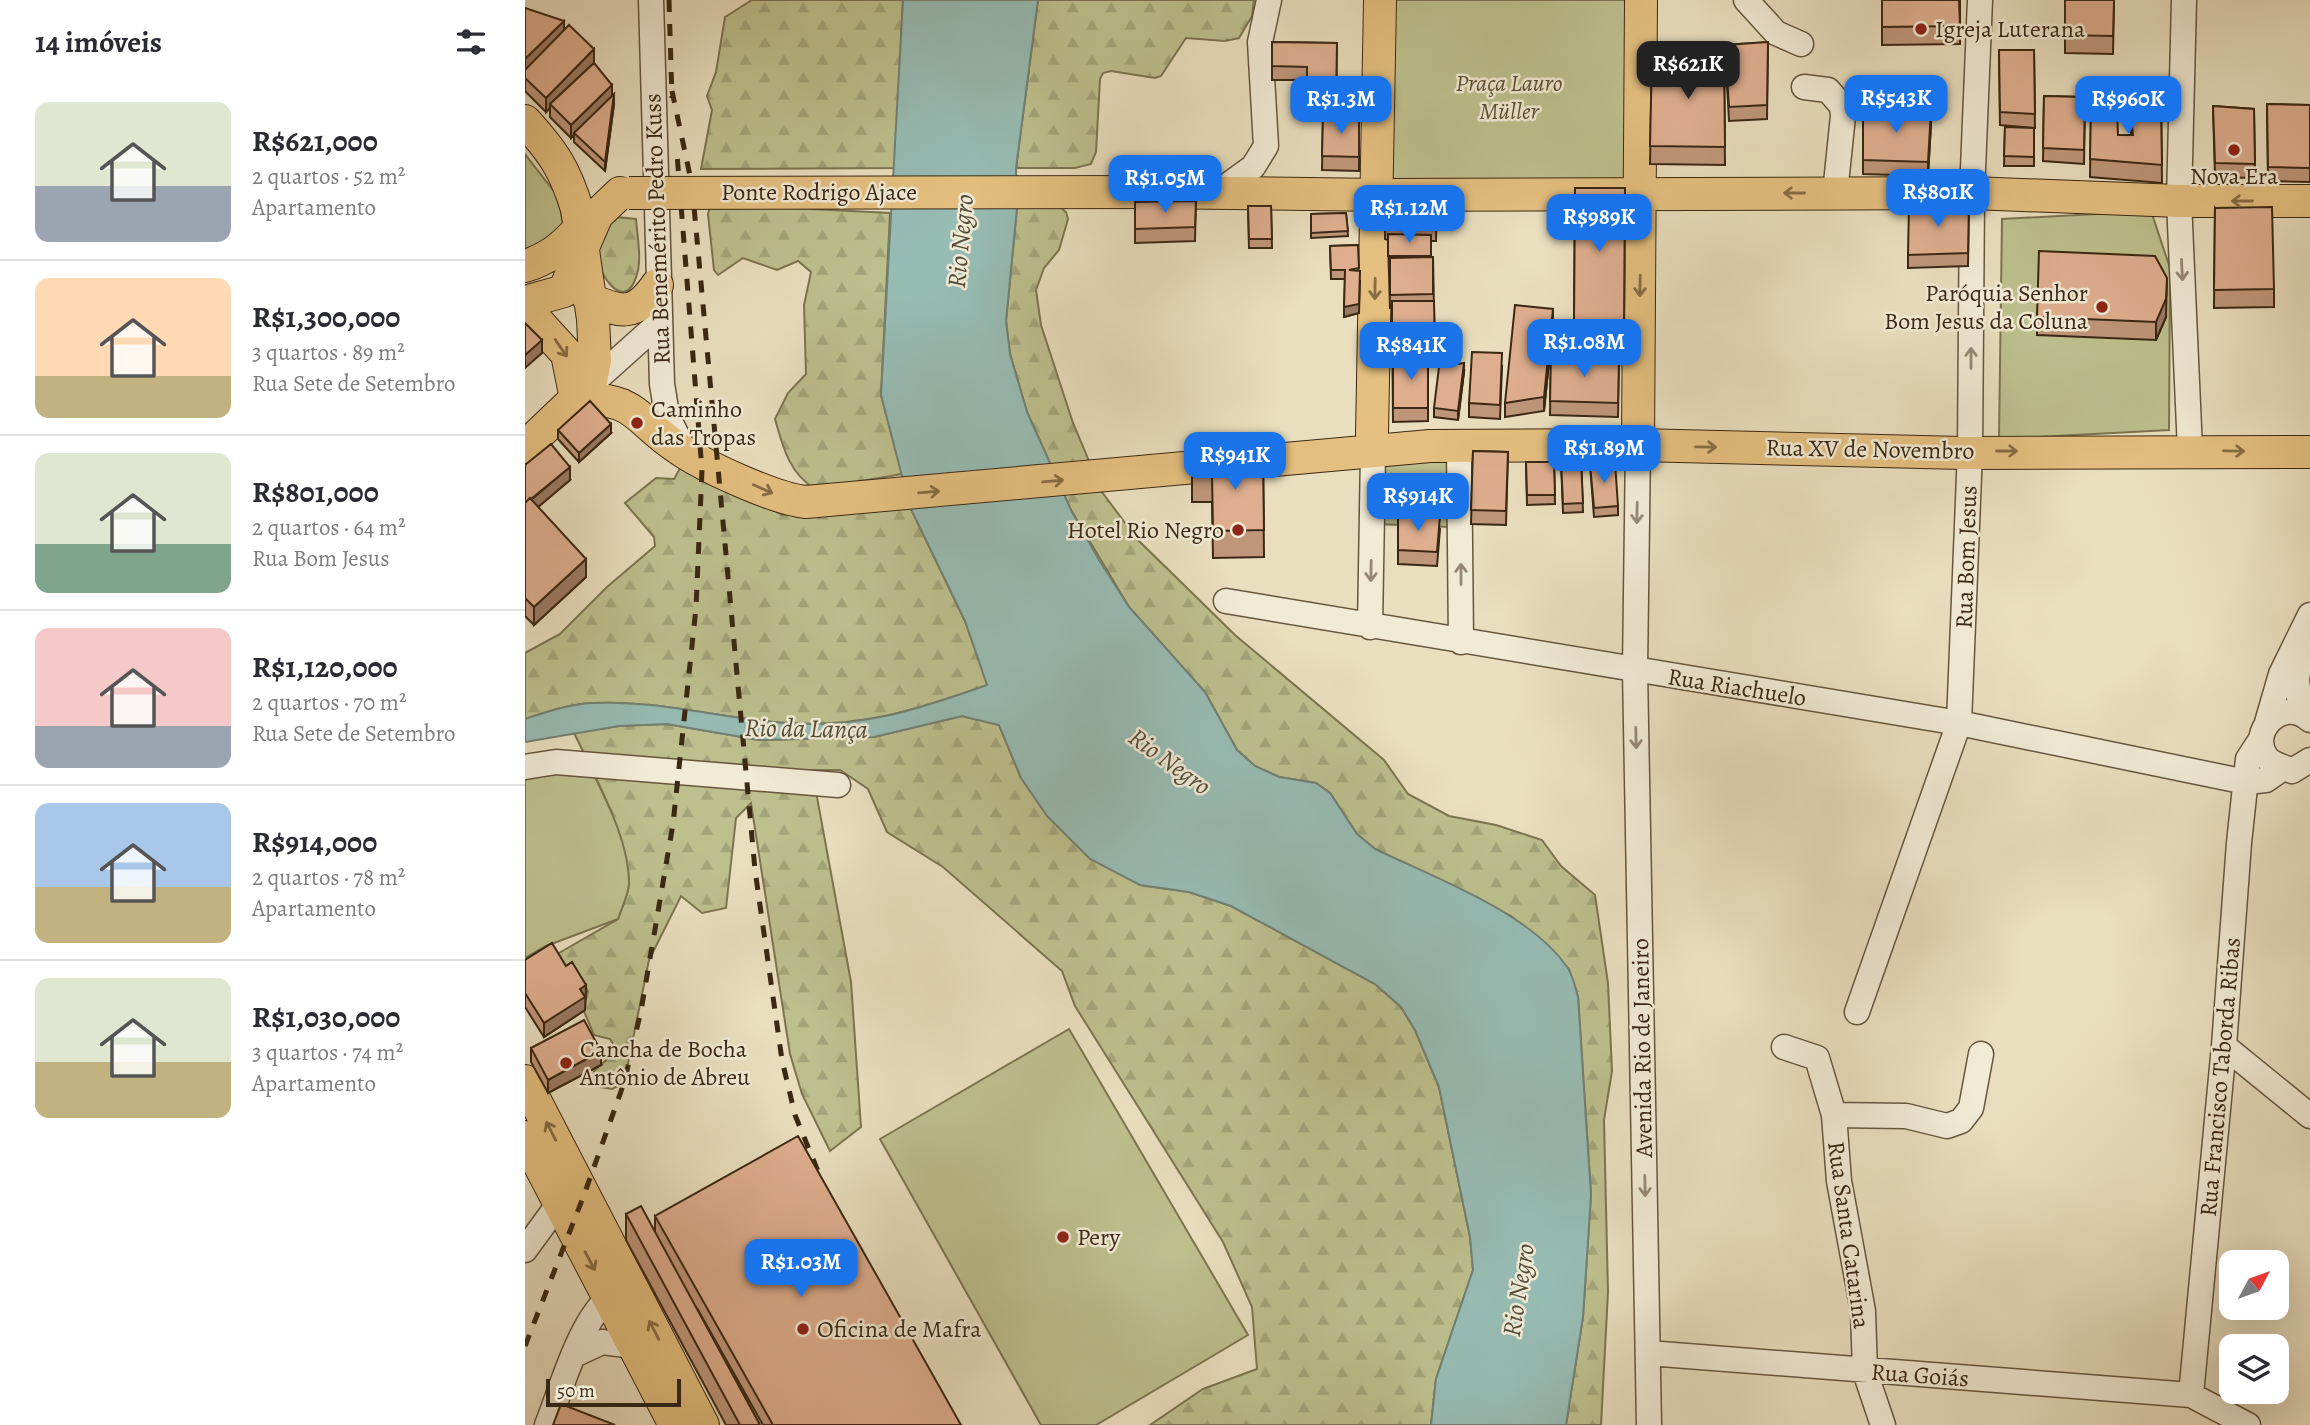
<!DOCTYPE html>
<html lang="pt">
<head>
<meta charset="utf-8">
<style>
	body { margin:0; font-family:Alegreya,serif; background:#f7f7f7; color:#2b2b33; height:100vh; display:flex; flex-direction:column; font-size:26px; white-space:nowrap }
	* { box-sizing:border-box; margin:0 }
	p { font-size:23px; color:#7c7c81 }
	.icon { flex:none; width:38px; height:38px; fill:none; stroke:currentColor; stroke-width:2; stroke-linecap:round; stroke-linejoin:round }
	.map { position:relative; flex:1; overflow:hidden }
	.side { display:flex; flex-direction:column; background:#fff; width:525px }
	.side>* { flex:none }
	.needle { width:46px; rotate:49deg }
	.fabs { position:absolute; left:1694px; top:1250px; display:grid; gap:14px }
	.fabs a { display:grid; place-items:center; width:70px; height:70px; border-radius:14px; background:#fff; box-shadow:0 7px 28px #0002; font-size:35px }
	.scale { position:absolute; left:21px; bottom:18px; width:135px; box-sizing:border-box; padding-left:7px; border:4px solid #3b2813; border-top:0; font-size:19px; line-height:24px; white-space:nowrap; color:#3b2813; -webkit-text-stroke:5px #f1ead5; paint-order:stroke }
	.price { position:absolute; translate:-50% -60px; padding:0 16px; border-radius:14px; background:#1a73e8; color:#fff; font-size:23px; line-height:46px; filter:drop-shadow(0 2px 4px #0008) }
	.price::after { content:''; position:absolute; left:50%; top:42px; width:21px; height:16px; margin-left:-10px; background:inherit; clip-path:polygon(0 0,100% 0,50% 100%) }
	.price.selected { background:#222; color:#fff }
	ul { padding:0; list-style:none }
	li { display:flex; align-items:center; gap:21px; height:175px; padding:0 35px }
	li+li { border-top:2px solid #e1e1e2 }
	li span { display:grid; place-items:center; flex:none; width:196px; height:140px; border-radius:14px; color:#555 }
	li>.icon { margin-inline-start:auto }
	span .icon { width:84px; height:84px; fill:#fffc; stroke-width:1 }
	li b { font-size:30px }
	h2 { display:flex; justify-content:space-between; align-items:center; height:84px; padding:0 35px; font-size:30px }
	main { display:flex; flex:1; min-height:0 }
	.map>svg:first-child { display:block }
	.forest { fill:url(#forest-firs); stroke:#7c7450; stroke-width:2 }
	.park { fill:#bdbf8d; stroke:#7c7450; stroke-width:2 }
	.water { fill:#97bcb4; stroke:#728174; stroke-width:2 }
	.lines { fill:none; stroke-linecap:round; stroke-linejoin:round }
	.minor-casing { stroke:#66563e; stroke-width:27 }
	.major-casing { stroke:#3b2813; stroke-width:34 }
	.minor { stroke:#f1ead5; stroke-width:24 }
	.major { stroke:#e4bf7f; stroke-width:32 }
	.rail { stroke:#3b2813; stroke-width:5; stroke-dasharray:12 12; stroke-linecap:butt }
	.major-bridge-casing { stroke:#3b2813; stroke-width:34; stroke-linecap:butt }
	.major-bridge { stroke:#e4bf7f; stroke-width:32 }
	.wall { fill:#bf967a; stroke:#3b2813; stroke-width:2 }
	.shaded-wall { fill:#9b7a63; stroke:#3b2813; stroke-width:2 }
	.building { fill:#deae8e; stroke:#3b2813; stroke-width:2 }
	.oneway { stroke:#876c44 }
	.oneway2 { stroke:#968974 }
	.poi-dot { fill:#8f2418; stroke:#f1ead5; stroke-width:2.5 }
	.labels { text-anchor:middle; stroke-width:5; stroke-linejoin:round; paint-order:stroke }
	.poi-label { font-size:24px; fill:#3b2813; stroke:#f1ead5; text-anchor:start }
	.park-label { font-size:24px; font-style:italic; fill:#5c4e32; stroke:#f1ead5 }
	.street-label { font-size:24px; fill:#3b2813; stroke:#f1ead5 }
	.water-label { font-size:26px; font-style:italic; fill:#524d3b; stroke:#f1ead5 }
</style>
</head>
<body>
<main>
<section class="side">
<h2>14 imóveis<svg class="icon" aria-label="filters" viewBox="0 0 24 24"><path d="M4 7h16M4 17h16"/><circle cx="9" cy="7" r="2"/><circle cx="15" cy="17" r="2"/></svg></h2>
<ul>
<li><span style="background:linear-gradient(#dfe7d0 60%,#9aa5b1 0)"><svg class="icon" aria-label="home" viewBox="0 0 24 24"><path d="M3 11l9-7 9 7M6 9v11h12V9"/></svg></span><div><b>R$621,000</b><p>2 quartos · 52 m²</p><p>Apartamento</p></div></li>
<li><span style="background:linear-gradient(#ffd9b3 70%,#c2b280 0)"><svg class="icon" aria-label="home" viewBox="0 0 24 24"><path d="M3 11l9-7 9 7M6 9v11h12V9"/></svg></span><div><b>R$1,300,000</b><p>3 quartos · 89 m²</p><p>Rua Sete de Setembro</p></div></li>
<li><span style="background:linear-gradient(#dfe7d0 65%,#7fa58c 0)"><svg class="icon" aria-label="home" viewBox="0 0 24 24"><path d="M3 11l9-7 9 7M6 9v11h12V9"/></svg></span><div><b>R$801,000</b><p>2 quartos · 64 m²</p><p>Rua Bom Jesus</p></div></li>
<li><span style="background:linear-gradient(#f6c9c9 70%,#9aa5b1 0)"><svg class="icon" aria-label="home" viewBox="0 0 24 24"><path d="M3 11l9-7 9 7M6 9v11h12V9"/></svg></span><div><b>R$1,120,000</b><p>2 quartos · 70 m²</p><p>Rua Sete de Setembro</p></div></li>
<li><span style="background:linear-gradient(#a9c7e8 60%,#c2b280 0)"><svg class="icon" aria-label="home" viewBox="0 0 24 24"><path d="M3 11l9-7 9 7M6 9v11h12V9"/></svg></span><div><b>R$914,000</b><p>2 quartos · 78 m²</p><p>Apartamento</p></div></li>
<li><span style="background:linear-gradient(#dfe7d0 60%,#c2b280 0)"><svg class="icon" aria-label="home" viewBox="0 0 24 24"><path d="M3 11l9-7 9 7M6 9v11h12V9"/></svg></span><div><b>R$1,030,000</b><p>3 quartos · 74 m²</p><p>Apartamento</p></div></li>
</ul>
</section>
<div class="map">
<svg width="1785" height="1425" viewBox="0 0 1785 1425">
	<defs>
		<pattern id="forest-firs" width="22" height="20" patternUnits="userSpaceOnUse" patternTransform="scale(1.75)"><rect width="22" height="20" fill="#bdbf8d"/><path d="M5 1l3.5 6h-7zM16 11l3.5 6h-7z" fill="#a3a479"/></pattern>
	</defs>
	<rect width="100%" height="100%" fill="#e9debe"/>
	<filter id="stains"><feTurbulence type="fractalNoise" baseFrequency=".00286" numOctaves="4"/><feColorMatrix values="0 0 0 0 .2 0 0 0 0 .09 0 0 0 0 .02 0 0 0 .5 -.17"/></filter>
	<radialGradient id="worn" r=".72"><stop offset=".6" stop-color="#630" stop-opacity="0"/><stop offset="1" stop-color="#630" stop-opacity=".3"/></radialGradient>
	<path class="forest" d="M227 0H378L370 168 176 169 187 110 182 96 191 72 200 17Z
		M513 0H729L727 16 714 38 700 41 661 38 636 76 630 78 586 71 578 73 575 79 571 152 566 164 550 168H491Z
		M190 204 365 213 356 395 377 474 290 489C264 473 258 447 250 419L263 393 281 374 279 305 286 272 273 261 252 270 218 258 193 275 189 270 183 214 185 207Z
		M492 208H536L541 212 543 219 534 250 519 268 511 290 516 325 548 423 577 492 612 539 710 635 859 760 883 794 924 816 971 825 1017 840 1036 866 1070 895 1083 983 1087 1071 1079 1120 1083 1292 1076 1425H1041L1058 1317 1066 1195 1053 997 1044 969 986 916 850 849 832 834 805 793 791 783 754 777 730 766 712 750 680 692 604 607 546 510 502 412 485 354 481 321Z
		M80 216 111 219C112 235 117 259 112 274 100 318 67 269 71 243 72 234 77 224 80 216Z
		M159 461 257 515 325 508 385 507 440 621 463 685C392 710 336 728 259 723 195 718 133 700 68 703 45 704 21 712 0 719V653L35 634 82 587 130 546 129 537 100 503 131 478 149 479Z
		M437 716 474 725 496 778 615 885 664 892 706 906 850 984 876 1007 890 1030 914 1087 945 1237 948 1270 911 1379 906 1425H625L678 1389 732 1369 727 1307 698 1242 550 1006 537 971 418 867 362 832 343 789 315 770H287L326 982 336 1127 305 1151 277 1094 265 1054 226 803 211 818 201 908 177 913 156 896 124 960 99 1083 87 1089 76 1087 68 1077 69 1071 92 1050 85 1039 69 1035 55 1002 61 999 63 991 52 976 27 957 93 919C96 909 104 894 104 883 102 834 70 776 49 733L94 726 142 724 234 740 349 737Z"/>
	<path class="park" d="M857 0H1116L1114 191 853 193Z
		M0 154 34 198 39 232 0 256Z
		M1626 211 1645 268 1644 430 1474 439 1477 219Z
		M856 458 926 459 925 527 853 524Z
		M64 765C81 800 104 843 104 883 104 894 96 909 93 919L21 946 0 958V776Z
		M544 1029 723 1335 571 1425H516L355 1139Z"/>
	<path class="water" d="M378 0H513L491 168 492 208 481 321 485 354 502 412 546 510 574 560 604 607 680 692 712 750 730 766 754 777 791 783 805 793 832 834 850 849C908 877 1006 913 1042 967 1048 975 1050 987 1053 997L1066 1195 1058 1317 1041 1425H906L911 1379 948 1270 945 1237 914 1087 890 1030 876 1007 850 984 706 906 664 892 615 885 565 859 522 816 496 778 474 725 437 716 349 737 234 740 142 724 94 726 0 742V719C21 712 45 704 68 703 133 700 195 718 259 723 336 729 391 710 462 685L440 621 385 507 356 395Z"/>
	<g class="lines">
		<defs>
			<path id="minor" d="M126 0 137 384 142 415 159 450
				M1221 0 1251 33 1276 44
				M1659 0 1654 201 1665 450
				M1279 87 1303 90 1317 106 1318 116 1310 193
				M695 191 728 167 741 146 735 42 744 0
				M65 385 133 324
				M1113 445 1110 670 1124 1425
				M934 446 936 642
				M701 601 1434 723 1721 782 1741 780 1758 768
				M845 627 848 454
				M1776 713 1772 680 1776 648
				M1785 720C1757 695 1722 733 1742 758 1749 766 1759 766 1767 771L1785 760
				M1741 726 1756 674 1785 615
				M0 767 31 762 313 785
				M1332 1012 1434 723 1445 451 1447 193 1455 0
				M1699 1046 1785 1116
				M1259 1047 1292 1058 1309 1115
				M0 1250 43 1191
				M1123 1353 1666 1395 1723 1425
				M49 1355 77 1342 109 1346
				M1666 1395 1699 1046 1714 843 1723 759 1736 739
				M22 1425C38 1385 57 1310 95 1289
				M1358 1425 1340 1372 1338 1311 1314 1181 1309 1115 1381 1116 1422 1126 1436 1121 1446 1108 1456 1054"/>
			<path id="major" d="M0 121C28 152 40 169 52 209L68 319 70 361 65 385 0 447
				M619 192 858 195 1447 193 1654 201H1785
				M0 266C23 259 38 247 54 229
				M64 299C96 313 110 317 132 285
				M0 302 39 291 72 215 95 193
				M0 308 42 354 51 399
				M51 399C113 397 109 419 153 448 178 466 250 499 281 502L905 446 1113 445 1438 453 1785 452
				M847 435 855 0
				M1113 445 1116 0
				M0 1081 178 1425
				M0 1137 150 1425"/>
		</defs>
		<use href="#minor" class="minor-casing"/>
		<use href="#major" class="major-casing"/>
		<use href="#minor" class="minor"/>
		<use href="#major" class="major"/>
		<path class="rail" d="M144 0 147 98
			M147 91 167 185 230 870 257 1060 270 1115 297 1181
			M0 1346 59 1195 99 1083 116 1011 148 824 171 608 177 470 152 154"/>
		<defs>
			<path id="major-bridge" d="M104 193 619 192"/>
		</defs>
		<use href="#major-bridge" class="major-bridge-casing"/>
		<use href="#major-bridge" class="major-bridge"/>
	</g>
	<path class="wall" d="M1357 0H1435V44L1357 45Z
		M1540 0H1589L1588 54 1540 53Z
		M0 8 39 31 69 63 87 97 89 104 80 171 49 142V135L46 138 25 117V108L21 112 0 91Z
		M747 42 812 43 811 115 834 116V171L797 170 798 115H782V80H747Z
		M1243 42 1242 119 1204 121 1200 45Z
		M1474 50H1509L1510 128 1475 125Z
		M1127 55H1199L1200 165 1125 164Z
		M1519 96 1560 97 1559 164 1518 161Z
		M1605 103H1636L1637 183 1565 177 1566 109 1593 135H1606Z
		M1742 104 1785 105V182L1743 181Z
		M1688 106 1729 109 1730 178 1690 177Z
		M1338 108 1406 124 1403 176 1338 174Z
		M1480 127 1509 128V166H1479Z
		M1050 188H1100L1099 339H1049Z
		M861 194 912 195 911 241H906V257H908L910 362 903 363V421L868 422 867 308H865L863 240 860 239Z
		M671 201 670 241 610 243V202Z
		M1444 203 1443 266 1383 268V255Z
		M723 206H746L747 248H724Z
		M1690 208 1749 289V307L1689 308Z
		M821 213 823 236 786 238V214Z
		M833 245 834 313 819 317 820 279H806L805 246Z
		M1512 317H1641L1631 340 1512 335Z
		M1028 323 1019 411 980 417V403Z
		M1026 356 1094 358 1093 417 1025 415Z
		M977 367 975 419 944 417V403Z
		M939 372 933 420 909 417V408Z
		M33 430 86 433 54 462 33 439Z
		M948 451 983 452 981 525 946 524Z
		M738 457 739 557 688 558 687 502H667V458Z
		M1056 459 1058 512 1038 513 1036 460Z
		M1001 462H1029L1030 504 1002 505Z
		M1065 464 1093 506V515L1069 517Z
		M0 465 45 480 13 507 61 577 9 625 0 616Z
		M873 514 915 529 912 566 873 564Z
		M0 960 41 966 61 985 60 1010 19 1037 0 1007Z
		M6 1048 76 1065 23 1093 6 1062Z
		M101 1214 130 1231V1216L436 1425H238L172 1308 235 1425H201L101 1240Z"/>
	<path class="shaded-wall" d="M39 21V34L0 73V59Z
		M69 49V63L25 104V108L21 112V98Z
		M87 85V99L49 133V135L46 138V125Z
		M89 94V104L80 171V162Z
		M1406 110V124L1403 176V162Z
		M1642 278 1641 317 1631 340V322Z
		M835 280 834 313 819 317V307Z
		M1028 309V323L1019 411V397Z
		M17 340V353L0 368V355Z
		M939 363V372L933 420V411Z
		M86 424V433L54 462V453Z
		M45 467V480L0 518V505Z
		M61 559V577L9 625V607Z
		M61 985 60 1010 19 1037V1023L55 989Z
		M76 1051V1065L23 1093V1080Z"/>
	<path class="building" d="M1357 0H1434L1435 26 1357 27Z
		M1540 0H1589L1588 36 1540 35Z
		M0 8 39 21 0 59Z
		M44 25 69 49 21 98 0 78V70Z
		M747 42 812 43 811 102 782 101V67L747 66Z
		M1243 42 1242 105 1204 107 1200 45Z
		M1474 50H1509L1510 114 1475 112Z
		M1127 55H1199L1200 147 1125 146Z
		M69 63 87 85 46 125 25 104Z
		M89 94 80 162 49 133Z
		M1519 96 1560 97 1559 150 1518 148Z
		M1605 103H1636L1637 165 1565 159 1566 109 1592 110 1593 135H1608Z
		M1742 104 1785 105V168L1743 167Z
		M1688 106 1729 109 1730 164 1690 163Z
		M1338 108 1406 110 1403 162 1338 160Z
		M798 115 834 116V157L797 156Z
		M1480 127 1509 128V157L1479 156Z
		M1050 188H1100L1099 321H1049Z
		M861 194 912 195 911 227 860 226Z
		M671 201 670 227 610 229V202Z
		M1444 203 1443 253 1383 255 1384 204Z
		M723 206H746L747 239H724Z
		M1747 207 1749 289 1689 290 1690 208Z
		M821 213 823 231 786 233V214Z
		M863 234 906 235V256H863Z
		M833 245 834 268 824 270 835 271 834 304 819 307 820 270H806L805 246Z
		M1514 251 1630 256 1642 278 1641 299 1631 322 1512 317Z
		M908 257V294L865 295V258Z
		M867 301H909L910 349H867Z
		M990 305 1028 309 1019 397 980 403Z
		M0 323 17 340 0 355Z
		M947 352 977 353 975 405 944 403Z
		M868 356H903V408H868Z
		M1026 356 1094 358 1093 403 1025 401Z
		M939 363 933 411 909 408 914 367Z
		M65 401 86 424 54 453 33 430Z
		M26 444 45 467 6 499 5 498 0 503V465Z
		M948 451 983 452 981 511 946 510Z
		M738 457 739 530 688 531 687 476H667V458Z
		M1056 459 1058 503 1038 504 1036 460Z
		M1001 462H1029L1030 495H1002Z
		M1090 462 1093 506 1069 508 1065 464Z
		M5 498 61 559 9 607 0 598V503Z
		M873 514 915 516 912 552 873 550Z
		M27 943 41 966 47 962 61 985 55 989 60 997 19 1023 0 993V960Z
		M59 1020 76 1051 23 1080 6 1048Z
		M273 1136 436 1425H248L130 1216Z
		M116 1206 235 1425H215L101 1214Z
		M36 1404 90 1425H28Z"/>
	<defs><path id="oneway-shaft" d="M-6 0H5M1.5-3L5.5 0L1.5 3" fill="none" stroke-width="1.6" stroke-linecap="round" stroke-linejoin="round" transform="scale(1.75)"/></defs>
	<g class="oneway">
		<use href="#oneway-shaft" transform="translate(1269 193) rotate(-180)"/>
		<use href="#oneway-shaft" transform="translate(1717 201) rotate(180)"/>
		<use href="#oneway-shaft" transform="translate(1115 286) rotate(91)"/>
		<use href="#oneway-shaft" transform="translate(850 289) rotate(91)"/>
		<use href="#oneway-shaft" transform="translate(36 348) rotate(55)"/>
		<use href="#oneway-shaft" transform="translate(1181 447) rotate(1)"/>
		<use href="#oneway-shaft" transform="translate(1482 451)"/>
		<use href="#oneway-shaft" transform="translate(1709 451) rotate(1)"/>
		<use href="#oneway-shaft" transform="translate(528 481) rotate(-5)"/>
		<use href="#oneway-shaft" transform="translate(238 489) rotate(24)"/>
		<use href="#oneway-shaft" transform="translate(404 492) rotate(-5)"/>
		<use href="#oneway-shaft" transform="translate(26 1131) rotate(-117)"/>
		<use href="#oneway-shaft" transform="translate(65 1261) rotate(62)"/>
		<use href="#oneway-shaft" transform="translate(129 1330) rotate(-117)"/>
	</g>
	<g class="oneway2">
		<use href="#oneway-shaft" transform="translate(1657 270) rotate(87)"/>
		<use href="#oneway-shaft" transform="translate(1446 358) rotate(-90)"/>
		<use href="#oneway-shaft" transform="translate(1112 513) rotate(91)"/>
		<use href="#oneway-shaft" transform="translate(846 571) rotate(91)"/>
		<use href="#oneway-shaft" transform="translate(936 574) rotate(-90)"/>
		<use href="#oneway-shaft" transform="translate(1111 738) rotate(89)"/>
		<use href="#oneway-shaft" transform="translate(1120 1186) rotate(89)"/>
	</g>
	<g class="poi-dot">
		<circle cx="1396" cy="29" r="7"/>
		<circle cx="1709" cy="150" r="7"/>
		<circle cx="1577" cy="307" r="7"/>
		<circle cx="112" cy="423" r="7"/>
		<circle cx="713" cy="530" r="7"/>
		<circle cx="41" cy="1063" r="7"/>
		<circle cx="538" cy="1237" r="7"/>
		<circle cx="278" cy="1329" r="7"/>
	</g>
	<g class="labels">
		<g class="poi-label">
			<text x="1410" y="37">Igreja Luterana</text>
			<text x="1709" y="184" text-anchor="middle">Nova Era</text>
			<text x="1563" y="301" text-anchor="end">Paróquia Senhor<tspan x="1563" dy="28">Bom Jesus da Coluna</tspan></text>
			<text x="126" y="417">Caminho<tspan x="126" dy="28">das Tropas</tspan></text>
			<text x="699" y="538" text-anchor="end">Hotel Rio Negro</text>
			<text x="55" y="1057">Cancha de Bocha<tspan x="55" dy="28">Antônio de Abreu</tspan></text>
			<text x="552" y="1245">Pery</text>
			<text x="292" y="1337">Oficina de Mafra</text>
		</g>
		<g class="park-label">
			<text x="984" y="91">Praça Lauro<tspan x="984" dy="28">Müller</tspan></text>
		</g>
		<g class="street-label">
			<text x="294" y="200">Ponte Rodrigo Ajace</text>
			<text transform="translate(132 229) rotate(-92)" y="8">Rua Benemérito Pedro Kuss</text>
			<text transform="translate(1345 449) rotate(1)" y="8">Rua XV de Novembro</text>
			<text transform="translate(1441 557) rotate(-88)" y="8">Rua Bom Jesus</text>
			<text transform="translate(1212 687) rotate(9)" y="8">Rua Riachuelo</text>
			<text transform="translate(1117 1048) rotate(-91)" y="8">Avenida Rio de Janeiro</text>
			<text transform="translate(1695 1077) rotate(-85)" y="8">Rua Francisco Taborda Ribas</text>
			<text transform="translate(1324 1235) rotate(82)" y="8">Rua Santa Catarina</text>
			<text transform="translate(1395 1375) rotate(4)" y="8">Rua Goiás</text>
		</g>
		<g class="water-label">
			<text transform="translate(435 241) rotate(-85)" y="9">Rio Negro</text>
			<text transform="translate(281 728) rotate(1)" y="9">Rio da Lança</text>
			<text transform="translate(645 761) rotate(36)" y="9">Rio Negro</text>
			<text transform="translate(993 1290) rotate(-81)" y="9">Rio Negro</text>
		</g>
	</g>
	<rect width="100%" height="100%" filter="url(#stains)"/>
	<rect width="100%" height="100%" fill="url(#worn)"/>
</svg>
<div class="fabs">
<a><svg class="needle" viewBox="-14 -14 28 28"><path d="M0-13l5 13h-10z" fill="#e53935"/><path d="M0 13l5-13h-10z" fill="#7c7c81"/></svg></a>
<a><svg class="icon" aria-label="layers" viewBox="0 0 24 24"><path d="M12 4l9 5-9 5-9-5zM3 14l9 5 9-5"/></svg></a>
</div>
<div class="scale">50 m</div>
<b class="price selected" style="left:1163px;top:101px">R$621K</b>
<b class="price" style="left:1371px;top:135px">R$543K</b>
<b class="price" style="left:816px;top:136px">R$1.3M</b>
<b class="price" style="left:1603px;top:136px">R$960K</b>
<b class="price" style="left:640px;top:215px">R$1.05M</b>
<b class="price" style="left:1413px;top:229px">R$801K</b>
<b class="price" style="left:884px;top:245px">R$1.12M</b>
<b class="price" style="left:1074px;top:254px">R$989K</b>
<b class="price" style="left:1059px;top:379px">R$1.08M</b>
<b class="price" style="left:886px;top:382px">R$841K</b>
<b class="price" style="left:1079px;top:485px">R$1.89M</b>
<b class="price" style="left:710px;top:492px">R$941K</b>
<b class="price" style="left:893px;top:533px">R$914K</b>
<b class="price" style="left:276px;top:1299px">R$1.03M</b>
</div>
</main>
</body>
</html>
